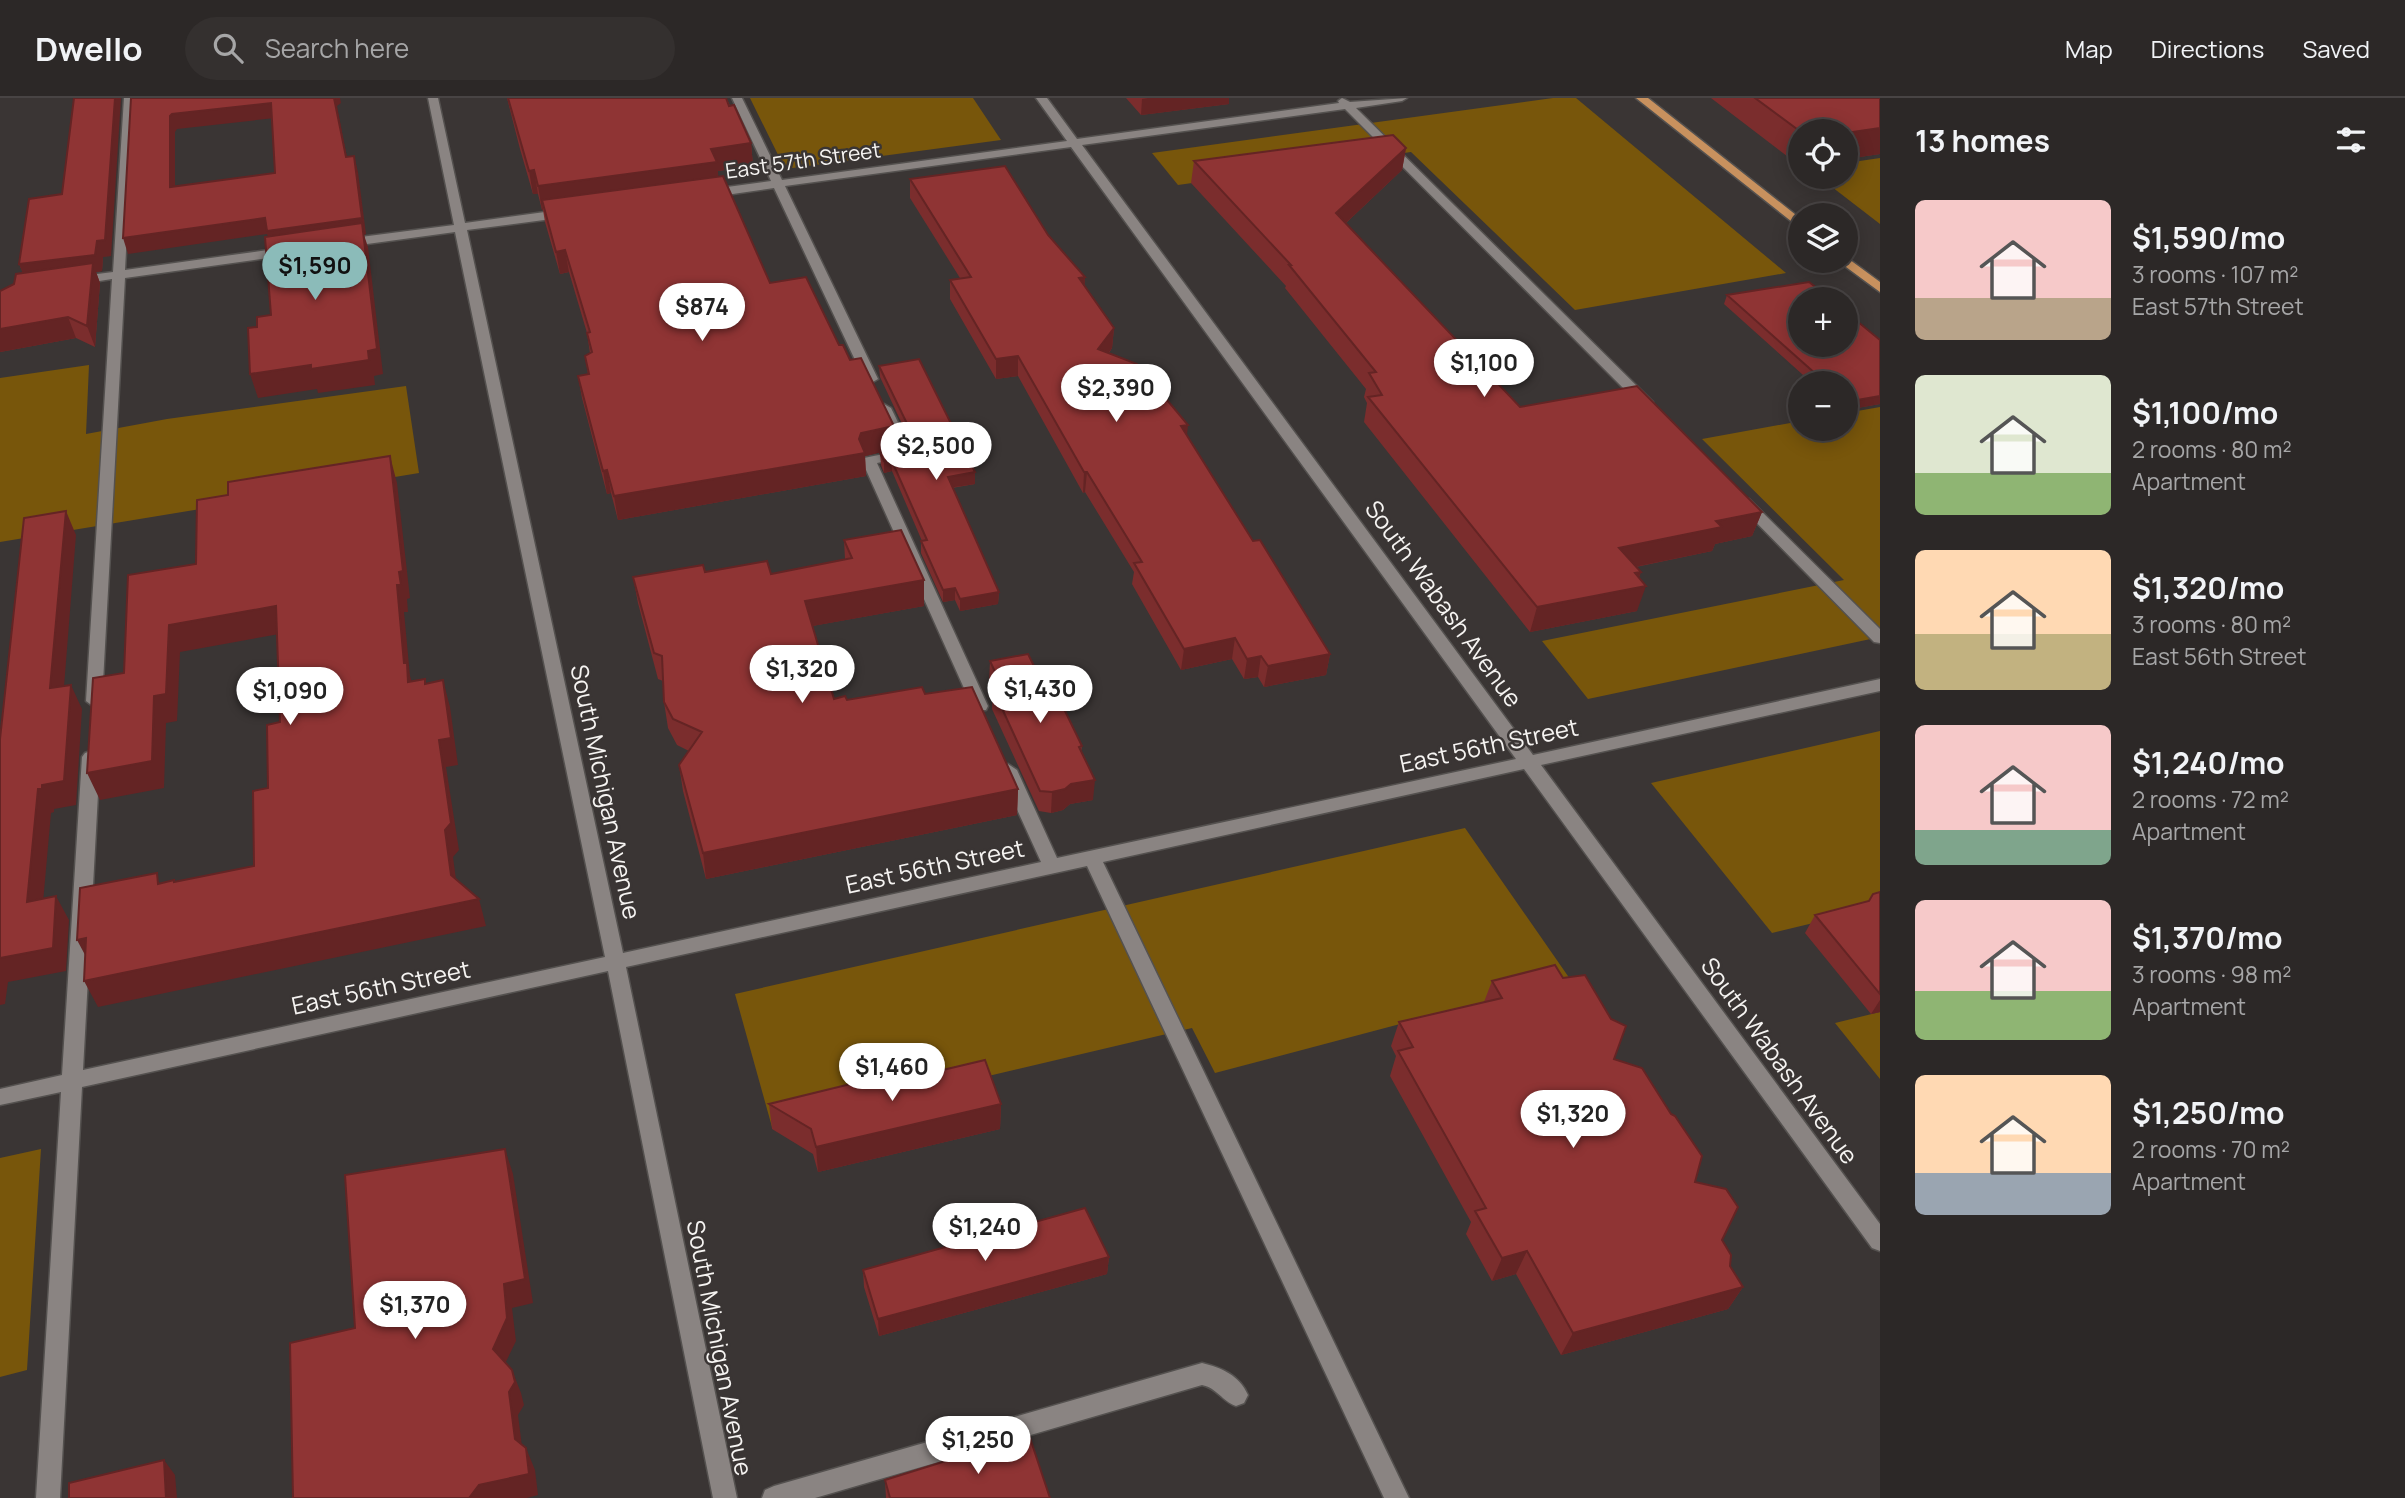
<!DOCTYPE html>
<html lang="en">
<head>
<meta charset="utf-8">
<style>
	body { margin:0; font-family:Manrope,sans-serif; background:#34302f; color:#f1f3f6; height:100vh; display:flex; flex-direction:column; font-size:26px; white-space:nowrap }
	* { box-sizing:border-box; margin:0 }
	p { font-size:23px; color:#a6a6a7 }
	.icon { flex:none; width:38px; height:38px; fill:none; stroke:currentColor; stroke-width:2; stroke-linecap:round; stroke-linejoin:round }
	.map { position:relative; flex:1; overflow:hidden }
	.panel { display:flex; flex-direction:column; background:#2c2827; width:525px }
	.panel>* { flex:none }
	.controls { position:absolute; left:1788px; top:21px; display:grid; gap:14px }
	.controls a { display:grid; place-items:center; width:70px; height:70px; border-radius:50%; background:#2c2827; box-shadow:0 4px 18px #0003,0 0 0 2px #484444; font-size:35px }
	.price { position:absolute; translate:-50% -60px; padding:0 16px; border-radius:24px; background:#fff; color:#222; font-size:23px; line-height:46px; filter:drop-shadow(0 2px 4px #0008) }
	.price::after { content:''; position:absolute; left:50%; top:42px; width:21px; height:16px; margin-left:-10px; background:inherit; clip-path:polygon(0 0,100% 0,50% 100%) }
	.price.active { background:#8bbbb9; color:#111 }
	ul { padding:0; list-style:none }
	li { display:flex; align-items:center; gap:21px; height:175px; padding:0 35px }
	li span { display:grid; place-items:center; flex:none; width:196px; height:140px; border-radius:10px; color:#555 }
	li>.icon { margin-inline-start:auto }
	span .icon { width:84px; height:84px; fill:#fffc; stroke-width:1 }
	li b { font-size:30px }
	h2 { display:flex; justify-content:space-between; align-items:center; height:84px; padding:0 35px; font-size:30px }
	header { display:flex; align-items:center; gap:42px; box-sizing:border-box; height:98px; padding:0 35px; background:#2c2827; border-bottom:2px solid #484444 }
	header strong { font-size:33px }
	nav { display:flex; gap:38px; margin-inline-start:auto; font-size:24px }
	.search { width:490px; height:63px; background:#34302f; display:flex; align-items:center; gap:18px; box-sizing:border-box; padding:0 24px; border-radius:38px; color:#a6a6a7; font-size:26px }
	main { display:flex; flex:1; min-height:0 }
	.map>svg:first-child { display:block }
	.green { fill:#78560b }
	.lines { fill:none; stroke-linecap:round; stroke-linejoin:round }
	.minor-casing { stroke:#54514f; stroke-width:3 }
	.major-casing { stroke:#54514f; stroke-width:3 }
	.minor { fill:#8a8482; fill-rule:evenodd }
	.major { fill:#c8915e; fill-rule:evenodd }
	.wall { fill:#7b2d2d }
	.shaded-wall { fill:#642424 }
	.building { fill:#8f3434; stroke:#642424; stroke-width:2; fill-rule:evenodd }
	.labels { text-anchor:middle; stroke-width:5; stroke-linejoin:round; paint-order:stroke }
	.far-street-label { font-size:21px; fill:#f6f4f2; stroke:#3a3534 }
	.street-label { font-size:24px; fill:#f6f4f2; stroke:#3a3534 }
</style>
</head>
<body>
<header>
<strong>Dwello</strong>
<div class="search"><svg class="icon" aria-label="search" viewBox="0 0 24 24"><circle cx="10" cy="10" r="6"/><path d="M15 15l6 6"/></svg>Search here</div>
<nav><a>Map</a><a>Directions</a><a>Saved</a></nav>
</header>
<main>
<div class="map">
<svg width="1880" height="1400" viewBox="0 0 1880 1400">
	<rect width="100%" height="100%" fill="#3a3534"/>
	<path class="green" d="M750 0H973L1001 42 785 71Z
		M1553 0H1576L1786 175 1575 212 1411 54 1178 87 1152 55Z
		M1880 60V126L1819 79H1846V65Z
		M89 267 86 336 167 321 406 288 419 375 0 444V280Z
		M1880 309V539L1588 601 1542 543 1844 482 1702 341 1801 323V331H1846V315Z
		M1880 633V809L1772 835 1651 685Z
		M1465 730 1570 881 1215 975 1192 930 772 1029 735 896Z
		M1880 914V981L1835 925Z
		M41 1051 27 1272 0 1279V1060Z"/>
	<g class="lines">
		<defs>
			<path id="minor" d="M124 0H134L125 172 289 149 295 153 289 157 125 180 102 603 94 609 86 603 112 181 74 187 68 183 74 179 113 174Z
				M428 0H438L465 125 567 111 573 115 567 119 467 132 623 855 1041 764 999 672 1008 666 1017 672 1057 760 1516 661 1071 49 785 88 878 281 871 285 864 281 774 90 705 100 699 96 705 92 771 83 732 0H742L782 82 1067 43 1036 0H1047L1077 41 1339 5 1338 3 1342 0 1350 4 1407 0 1402 3 1356 10 1653 304V310H1643L1345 11 1082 47 1533 657 1880 581V593L1541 667 1880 1126V1153L1872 1150 1524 671 1103 764 1409 1400H1384L1087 768 626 869 737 1400H713L608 873 82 989 60 1400H36L61 994 0 1007V991L62 977 82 659 85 655 91 653 100 659 83 972 605 859 455 134 345 149 339 145 345 141 454 127Z
				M884 306 891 310 913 355 911 358 877 365 988 608 986 612H974L972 608 862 363 864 360 898 353 877 310Z
				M1744 400 1749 401 1880 531V545L1874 544 1739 407 1737 404 1739 401Z
				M1202 1265C1222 1270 1239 1277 1248 1297L1244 1305 1236 1308C1222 1303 1217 1290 1202 1287L815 1400H762L765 1392 774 1388Z"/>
			<path id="major" d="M1636 0H1648L1801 121V131Z
				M1846 159 1880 184V194L1842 166 1840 163H1846Z"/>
		</defs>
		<use href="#minor" class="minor-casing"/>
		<use href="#major" class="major-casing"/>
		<use href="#minor" class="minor"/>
		<use href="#major" class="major"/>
	</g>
	<path class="wall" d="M507 0H726L751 45 753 68 718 73V79L770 185 839 247 850 262 894 351 865 358 866 378 618 422 611 395 607 396 582 300 578 278 588 276 585 258 590 255 587 235 569 174 560 176 545 124 543 112H542L538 96H533L520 51Z
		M1126 0H1229V6L1141 17Z
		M1711 0H1880V56L1846 61V33H1801V68H1800Z
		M1406 50 1402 72 1346 125 1520 309 1762 414 1752 438 1715 446 1712 453 1636 469 1641 474 1639 479 1637 513 1530 534 1364 324 1367 305 1364 299 1366 291 1285 190 1286 188 1191 85 1194 63Z
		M910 81 1048 137 1085 179 1084 188 1114 230 1112 250 1109 255 1187 338 1253 443 1330 556 1326 577 1264 589 1258 579 1244 581 1232 561 1181 572 1132 486 1134 474 1085 394 1083 395 1018 278 996 281 950 201V182L960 180 910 100Z
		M111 158 103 159 102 173 96 174 100 185 95 249 76 240 0 254 14 186 23 175 19 166Z
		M1727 197 1880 242V306L1846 312V285H1812L1724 206Z
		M879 268 975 386 952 390 999 494 998 506 960 513 955 502 943 504 921 455V443H922L892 373 884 375 881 367 880 355 911 349 912 347 880 279Z
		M844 442 924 482V508L812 528 834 601 847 602 925 596 1018 691 1017 717 706 781 683 693 679 667 689 653 677 647 668 630 664 604 663 583 658 581 638 505 633 479 705 474 771 476 845 461Z
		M990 563 1041 582 1082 648 1081 655 1093 702 1070 706 1063 712 1051 715 1039 713 992 611 993 591 989 584Z
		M1880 794V914L1871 916 1805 835 1815 817 1869 803Z
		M1492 883 1614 961 1695 1084 1722 1142 1730 1168 1743 1189 1728 1211 1561 1257 1516 1176 1492 1183 1466 1136 1471 1124 1390 978 1396 958 1391 948 1399 924 1484 904Z
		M769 1006H1001L1000 1031 818 1074 813 1056 772 1031Z
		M1109 1159 1107 1176 879 1238 864 1189 863 1172Z
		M885 1382 1050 1400H886Z"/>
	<path class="shaded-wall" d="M115 0H121L111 158 103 159 102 173 96 174 100 185 95 249 87 228 26 183 19 166 95 157Z
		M334 0H340L341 5 337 8 350 75Z
		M1148 0H1229V6L1141 17 1142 1Z
		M271 5 275 20 177 31 175 34V105L170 89V18L172 16Z
		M1880 30V56L1846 61V35Z
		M751 45 753 68 718 73 719 87 542 102 543 112H542L538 88 711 51Z
		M1406 50 1402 72 1332 138 1336 115Z
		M354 58 358 74 366 136 364 137 368 149 383 276 374 278 375 287 318 295 317 291 258 300 250 276 311 267 267 136 128 156 123 140Z
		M534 72 538 96H533L529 73Z
		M565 152 569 174 560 176 556 154Z
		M1085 179 1084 198 1079 180Z
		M68 219 76 240 0 254V231Z
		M1114 230 1112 250 1097 271 1098 251Z
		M1018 258V278L996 281V261Z
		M1880 298V306L1846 312V304Z
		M1188 327 1186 347 1181 328Z
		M894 328V351L865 358 866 378 618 422 614 398 859 341 861 335Z
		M390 358 397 385 410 500 407 501 408 514H404L410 578 414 592 416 611 404 565 397 487Z
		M891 361 892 373 884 375V363Z
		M607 372 611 395 607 396 603 373Z
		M975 374V386L948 390V379Z
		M1084 374H1087L1085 394 1083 395Z
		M66 413 76 437 62 614 50 590Z
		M1762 414 1752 438 1715 446 1712 453 1610 474 1619 450 1716 423Z
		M1641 474 1635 490 1646 488 1637 513 1530 534 1537 509Z
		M924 482V508L807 529 805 503Z
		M955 490V502L943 504V492Z
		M999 494 998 506 960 513V501Z
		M276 508 285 535 180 554 177 623 166 625 164 690 100 702 87 675 169 527Z
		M1235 540 1232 561 1181 572 1184 551Z
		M1330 556 1326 577 1264 589 1268 568Z
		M1261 558 1258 579 1244 581 1247 561Z
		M443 582 450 609 458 667 446 669 459 752 453 759 459 804 451 777 445 732 439 642Z
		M71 587 82 611 76 707 54 711V714L51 715 41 827 27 804 38 691 42 687Z
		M1095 682 1093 702 1070 706 1063 712 1051 715 1052 694 1071 686Z
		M1018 691 1017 717 706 781 703 755Z
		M56 798 69 822 66 873 8 884 5 906 0 907V860Z
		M479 801 486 828 98 909 84 883Z
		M86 840 91 868 77 842Z
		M1880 902V914L1871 916Z
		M1001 1006 1000 1031 818 1074 816 1049Z
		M505 1051 513 1076 533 1205 512 1210 516 1243 501 1274 493 1251 504 1186Z
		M1527 1153 1516 1176 1492 1183 1502 1160Z
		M1109 1159 1107 1176 879 1238 878 1221Z
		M1743 1189 1728 1211 1561 1257 1573 1235Z
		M512 1272 521 1295 524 1307 518 1317 524 1364 515 1341 509 1294Z
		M526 1350 535 1372 538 1397 527 1400H469L479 1387Z
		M164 1362 175 1377 177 1400H166Z"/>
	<path class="building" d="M74 0H115L105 142 97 143 95 157 19 166 29 101 62 96Z
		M131 0H334L346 59 354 58 362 120 267 133 265 120 123 140ZM271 5 275 75 170 89V18L172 16Z
		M508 0H726L729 8 734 7 751 45 711 51 717 64 538 88 534 72 529 73Z
		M1755 0H1880V30L1846 35V33L1801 34Z
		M1393 37 1406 50 1336 115 1520 309 1637 288 1762 414 1716 423 1722 429 1619 450 1641 474 1635 475 1646 488 1537 509 1368 299 1382 297 1369 275 1376 274 1289 167H1291L1194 63Z
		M1005 68 1048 137 1085 179 1079 180 1114 230 1098 251 1137 266 1188 327 1181 328 1253 443 1260 442 1330 556 1268 568 1261 558 1247 561 1235 540 1184 551 1134 465 1142 464 1087 374H1084L1018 258 996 261 950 182 971 179 910 81Z
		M723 78 770 185 806 179 839 247H843L850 262 861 260 894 328 861 335 859 341 865 355 614 398 607 372 603 373 578 278 589 276 585 258 592 254 587 235 590 234 565 152 556 154 542 102Z
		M362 125 377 251 368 253 369 262 311 271V267L250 276 248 230 257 229V219L271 217 265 139Z
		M93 165 87 228 68 219 0 231V193L14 186 16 176Z
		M1809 184 1831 201H1801V247H1846V214L1880 242V298L1846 304V285H1826L1727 197Z
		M919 261 975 374 948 379 999 494 960 501 955 490 943 492 921 443 927 442 891 361 884 363 880 355 911 349 915 342 879 268Z
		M390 358 403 473 399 474 401 487H397L404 565H407L408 584 425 581V586L443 582 451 640 439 642 451 725 445 732 451 777 479 801 84 883 86 840 77 842 80 790 157 775 158 786 174 782V784L254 768 253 693 268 690 267 627 280 624 276 508 169 527 166 596 154 598 152 663 87 675 93 580 124 575 128 477 196 466 197 402 228 397V384Z
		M66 413 50 590 71 587 64 683 42 687V691H38L27 804 56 798 53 850 0 860V641L24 420Z
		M901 432 924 482 805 503 834 601 845 598 847 602 922 589 925 596 972 589 1018 691 703 755 679 667 702 634 673 621 664 604 662 558 654 555 633 479 703 467 705 474 767 463 771 476 852 460 844 442Z
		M1028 556 1041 582 1049 580 1082 648 1079 649 1095 682 1071 686 1065 691 1052 694 1040 693 993 591 1002 589 990 563Z
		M1880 794V896L1815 817 1869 803 1873 796Z
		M1555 867 1563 880 1585 877 1611 921 1626 928 1614 961 1642 970 1671 1016 1675 1018 1702 1058 1695 1084 1726 1091 1738 1109 1722 1142 1731 1157 1730 1168 1743 1189 1573 1235 1527 1153 1502 1160 1475 1113 1486 1110 1398 953 1413 949 1399 924 1502 900 1492 883Z
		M985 962 1001 1006 816 1049 811 1031 769 1006 871 981 888 985Z
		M505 1051 525 1181 504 1186 507 1220 493 1251 512 1272 515 1284 509 1294 515 1341 526 1350 529 1376 479 1387 469 1400H293L290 1245 355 1230 345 1077Z
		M1085 1110 1109 1159 878 1221 863 1172Z
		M1029 1337 1050 1400H890L885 1382Z
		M164 1362 166 1400H69V1385Z"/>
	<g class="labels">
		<g class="far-street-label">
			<text transform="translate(803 63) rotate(-8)" y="7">East 57th Street</text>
		</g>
		<g class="street-label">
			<text transform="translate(1443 506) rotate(54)" y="8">South Wabash Avenue</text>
			<text transform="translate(1489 648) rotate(-12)" y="8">East 56th Street</text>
			<text transform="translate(605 694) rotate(78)" y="8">South Michigan Avenue</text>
			<text transform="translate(935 769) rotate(-12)" y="8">East 56th Street</text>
			<text transform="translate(381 890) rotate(-12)" y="8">East 56th Street</text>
			<text transform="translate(1779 963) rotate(54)" y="8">South Wabash Avenue</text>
			<text transform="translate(719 1250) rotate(79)" y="8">South Michigan Avenue</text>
		</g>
	</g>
</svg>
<div class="controls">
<a><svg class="icon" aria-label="locate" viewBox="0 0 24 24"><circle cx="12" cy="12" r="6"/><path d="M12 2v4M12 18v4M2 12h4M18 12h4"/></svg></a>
<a><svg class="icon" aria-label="layers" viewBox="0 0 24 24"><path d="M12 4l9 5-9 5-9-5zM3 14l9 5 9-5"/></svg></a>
<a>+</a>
<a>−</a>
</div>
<b class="price active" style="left:315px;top:204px">$1,590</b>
<b class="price" style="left:702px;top:245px">$874</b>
<b class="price" style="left:1484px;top:301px">$1,100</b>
<b class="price" style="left:1116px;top:326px">$2,390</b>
<b class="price" style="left:936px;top:384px">$2,500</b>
<b class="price" style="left:802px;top:607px">$1,320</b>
<b class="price" style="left:1040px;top:627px">$1,430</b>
<b class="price" style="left:290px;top:629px">$1,090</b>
<b class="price" style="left:892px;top:1005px">$1,460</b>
<b class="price" style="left:1573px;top:1052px">$1,320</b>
<b class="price" style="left:985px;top:1165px">$1,240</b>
<b class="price" style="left:415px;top:1243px">$1,370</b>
<b class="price" style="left:978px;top:1378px">$1,250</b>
</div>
<section class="panel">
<h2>13 homes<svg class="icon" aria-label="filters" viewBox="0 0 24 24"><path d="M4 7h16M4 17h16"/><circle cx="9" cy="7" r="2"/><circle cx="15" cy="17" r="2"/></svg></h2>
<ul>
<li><span style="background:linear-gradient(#f6c9c9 70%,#b9a48a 0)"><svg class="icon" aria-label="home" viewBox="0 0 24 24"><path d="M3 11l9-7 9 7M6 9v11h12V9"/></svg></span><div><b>$1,590/mo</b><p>3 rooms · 107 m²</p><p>East 57th Street</p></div></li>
<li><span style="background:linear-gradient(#dfe7d0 70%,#8fb573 0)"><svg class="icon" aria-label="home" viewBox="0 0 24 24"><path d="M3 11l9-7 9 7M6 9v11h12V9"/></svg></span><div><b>$1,100/mo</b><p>2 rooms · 80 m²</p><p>Apartment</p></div></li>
<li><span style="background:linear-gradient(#ffd9b3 60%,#c2b280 0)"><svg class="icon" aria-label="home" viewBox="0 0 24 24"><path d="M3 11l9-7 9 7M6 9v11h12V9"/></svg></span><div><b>$1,320/mo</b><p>3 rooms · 80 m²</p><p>East 56th Street</p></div></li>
<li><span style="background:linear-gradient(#f6c9c9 75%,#7fa58c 0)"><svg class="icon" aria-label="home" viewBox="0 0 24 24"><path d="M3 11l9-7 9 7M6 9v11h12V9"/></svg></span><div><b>$1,240/mo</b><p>2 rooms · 72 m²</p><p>Apartment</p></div></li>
<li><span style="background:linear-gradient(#f6c9c9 65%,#8fb573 0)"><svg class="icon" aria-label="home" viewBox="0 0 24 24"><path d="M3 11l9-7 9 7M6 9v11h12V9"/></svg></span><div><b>$1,370/mo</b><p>3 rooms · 98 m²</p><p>Apartment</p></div></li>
<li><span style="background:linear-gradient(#ffd9b3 70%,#9aa5b1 0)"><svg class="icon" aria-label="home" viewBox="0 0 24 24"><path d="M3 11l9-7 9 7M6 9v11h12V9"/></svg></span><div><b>$1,250/mo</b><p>2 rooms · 70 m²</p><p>Apartment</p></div></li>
</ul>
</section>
</main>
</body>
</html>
